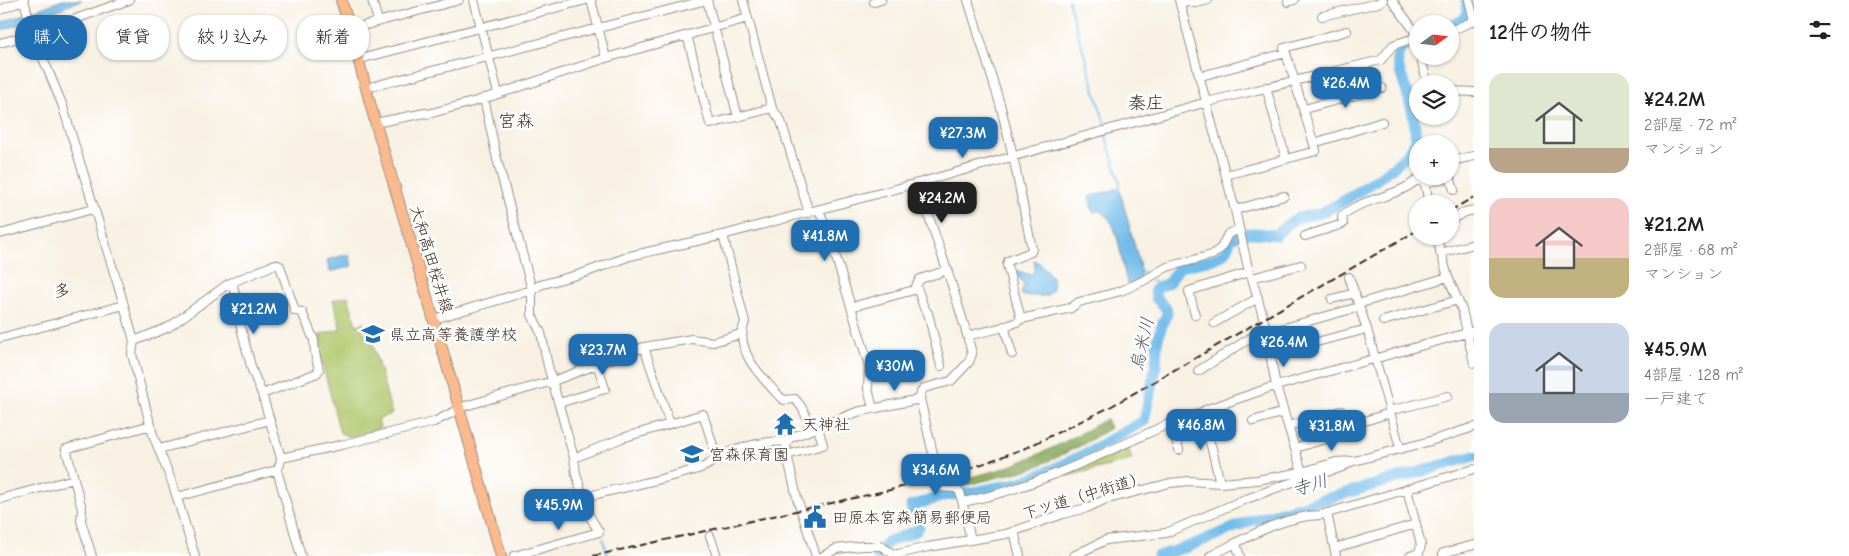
<!DOCTYPE html>
<html lang="ja">
<head>
<meta charset="utf-8">
<style>
	body { margin:0; font-family:"Comic Neue","Klee One",sans-serif; background:#f6f6f6; color:#202124; height:100vh; display:flex; flex-direction:column; font-size:19px; white-space:nowrap }
	* { box-sizing:border-box; margin:0 }
	p { font-size:16px; color:#757577 }
	.icon { flex:none; width:28px; height:28px; fill:none; stroke:currentColor; stroke-width:2; stroke-linecap:round; stroke-linejoin:round }
	.map { position:relative; flex:1; overflow:hidden }
	.side { display:flex; flex-direction:column; background:#fff; width:375px }
	.side>* { flex:none }
	.guide { position:absolute; left:15px; top:15px; width:475px; height:45px; display:flex; gap:10px }
	.needle { width:32px; rotate:75deg }
	.buttons { position:absolute; left:1409px; top:15px; display:grid; gap:10px }
	.buttons a { display:grid; place-items:center; width:50px; height:50px; border-radius:50%; background:#fff; box-shadow:0 1px 4px #0004; font-size:25px }
	.price { position:absolute; translate:-50% -42px; padding:0 11px; border-radius:10px; background:#1f6fb2; color:#fff; font-size:16px; line-height:32px; filter:drop-shadow(0 1px 2px #0008) }
	.price::after { content:''; position:absolute; left:50%; top:30px; width:15px; height:11px; margin-left:-8px; background:inherit; clip-path:polygon(0 0,100% 0,50% 100%) }
	.price.on { background:#222; color:#fff }
	ul { padding:0; list-style:none }
	li { display:flex; align-items:center; gap:15px; height:125px; padding:0 15px }
	li span { display:grid; place-items:center; flex:none; width:140px; height:100px; border-radius:15px; color:#555 }
	li>.icon { margin-inline-start:auto }
	span .icon { width:60px; height:60px; fill:#fffc; stroke-width:1 }
	li b { font-size:21px }
	h2 { display:flex; justify-content:space-between; align-items:center; height:60px; padding:0 15px; font-size:21px }
	.chip { padding:0 18px; border-radius:20px; background:#fff; box-shadow:0 1px 4px #0004; font-size:18px; line-height:45px }
	.chip.on { background:#1f6fb2; color:#fff }
	main { display:flex; flex:1; min-height:0 }
	.map>svg:first-child { display:block }
	.green { fill:#afc66a; stroke:#757844 }
	.forest { fill:#8bab5e; stroke:#636a3e }
	.water { fill:#70bcea; stroke:#567384 }
	.lines { fill:none; stroke-linecap:round; stroke-linejoin:round }
	.stream { stroke:#70bcea; stroke-width:2 }
	.river { stroke:#70bcea; stroke-width:11 }
	.minor-casing { stroke:#9a8e80; stroke-width:10 }
	.major-casing { stroke:#9a8e80; stroke-width:12 }
	.minor { stroke:#fff; stroke-width:8 }
	.major { stroke:#fbba8d; stroke-width:10 }
	.rail { stroke:#3b2a1e; stroke-width:2; stroke-dasharray:8 4; stroke-linecap:butt }
	.labels { text-anchor:middle; stroke-width:5; stroke-linejoin:round; paint-order:stroke }
	.street-label { font-size:16px; fill:#3b2a1e; stroke:#fff }
	.poi-label { font-size:16px; fill:#3b2a1e; stroke:#fff; text-anchor:start }
	.neighbourhood-label { font-size:18px; fill:#3b2a1e; stroke:#fff }
	.water-label { font-size:18px; font-style:italic; fill:#4e5d65; stroke:#fff }
</style>
</head>
<body>
<main>
<div class="map">
<svg width="1474" height="556" viewBox="0 0 1474 556">
	<rect width="100%" height="100%" fill="#fff"/>
	<filter id="ink" filterUnits="userSpaceOnUse"><feTurbulence type="fractalNoise" baseFrequency=".02" numOctaves="2"/><feDisplacementMap in="SourceGraphic" scale="10" xChannelSelector="R" yChannelSelector="G"/><feConvolveMatrix kernelMatrix="1 2 1 2 8 2 1 2 1" color-interpolation-filters="sRGB"/></filter>
	<filter id="wash" filterUnits="userSpaceOnUse"><feTurbulence type="fractalNoise" baseFrequency=".0096" numOctaves="4" result="noise"/><feDisplacementMap in="SourceGraphic" scale="20" xChannelSelector="R" yChannelSelector="G"/><feGaussianBlur stdDeviation="1.12" result="paint"/><feColorMatrix in="noise" values="0 0 0 0 0 0 0 0 0 0 0 0 0 0 0 0 0 1.4 0 .05"/><feComposite in="paint" operator="in"/></filter>
	<g filter="url(#wash)">
		<rect width="100%" height="100%" fill="#f8f1e3"/>
		<path class="green" d="M348 296 356 325 364 323 362 329 364 333 371 338 392 414 378 419 380 428 351 437 340 433 319 350 320 335 341 329 333 300Z
			M1127 444 1132 460 1068 476 1067 474Z"/>
		<path class="forest" d="M1106 419 1110 428 1082 445 1034 468 971 484 961 485 957 483V481C970 477 984 474 998 470 1036 458 1071 439 1106 419Z"/>
		<path class="water" d="M63 0H82L38 18 0 31V23Z
			M1119 188 1139 262 1141 280 1129 286C1119 265 1122 222 1100 211L1093 212 1089 197Z
			M349 254 352 266 330 272 327 260Z
			M1034 260C1041 263 1047 271 1052 277L1053 289 1047 296H1023L1021 294 1024 284 1012 272 1014 270C1020 270 1025 275 1032 274L1035 269Z"/>
		<g class="lines">
			<path class="stream" d="M1068 0 1106 128
				M1105 133 1120 183 1119 188
				M1138 267 1147 277
				M1151 280 1158 286
				M603 539 608 556"/>
			<path class="river" d="M1450 26C1466 19 1470 18 1466 0
				M877 556 887 542 916 531 919 527 911 506 948 495 966 494 1018 483 1037 476 1079 457 1144 421 1156 365 1157 342 1162 325 1167 314 1166 308 1156 298 1155 290C1159 285 1164 286 1169 282 1174 277 1175 270 1182 266 1193 263 1224 261 1228 248 1229 246 1229 243 1229 240 1243 229 1260 234 1276 235 1282 230 1287 224 1294 220 1302 215 1314 216 1323 212 1342 203 1408 163 1414 143 1420 123 1404 86 1398 65 1396 47 1403 47 1418 40
				M1158 556 1187 547 1250 521 1474 456"/>
		</g>
	</g>
	<g filter="url(#ink)">
		<g class="lines">
			<defs>
				<path id="minor" d="M24 0 33 34 62 104 121 295 134 341 132 354 153 435 173 485 195 556
					M372 0 378 21
					M474 0 498 93
					M591 0 606 58
					M707 0 738 117
					M743 0 772 108 781 121 809 213
					M1179 0 1235 210 1249 272 1252 278 1264 321 1276 386 1302 472
					M1392 0 1418 36
					M1469 0 1474 20
					M1181 1 1196 3 1208 0
					M874 2 881 0
					M1288 2 1294 0
					M0 10 24 0
					M1322 16 1378 3 1383 0
					M351 29 459 0
					M1450 31 1474 21
					M687 35 710 124 772 108
					M0 43 33 34 129 0
					M1286 53 1284 48 1347 31
					M1420 56 1428 84
					M360 59 586 0
					M1201 76 1286 53 1316 151 1226 175
					M1266 87 1286 159
					M366 88 707 0
					M1450 91 1474 92
					M484 98 497 159 532 290V315L541 333 548 366 574 458 576 474 589 515 599 532 514 556
					M1304 109 1382 88
					M375 123 425 113 428 114 480 100 606 58 748 18
					M1314 143 1382 122
					M1450 161 1474 156
					M1417 180 1425 183 1450 177 1454 190
					M918 183C936 241 958 296 972 354L969 362 951 381 924 388 921 392 920 399 940 483 942 487 956 488 960 492 971 540
					M1425 183 1429 204
					M819 209 834 251 869 366 868 389 873 408
					M1235 210 1284 196
					M1450 221 1465 212 1474 210
					M0 234 93 209
					M723 235 745 322C733 350 762 377 779 396L784 400 795 399C804 408 808 418 810 430
					M1305 236 1343 224 1342 216C1364 196 1399 199 1421 176
					M1436 236 1448 277 1462 310 1474 363
					M1440 253 1474 244
					M1349 277 1367 329 1400 448
					M1252 278 1301 265
					M917 287 924 308 928 313 941 366
					M1332 299 1355 293
					M1358 304 1448 277
					M851 307 914 290 920 279 948 270
					M1195 315 1189 291 1249 272
					M434 319 532 290 540 285 584 273 630 256 723 235 918 183 1207 102 1381 60 1393 45 1418 37
					M1021 319 1071 308 1079 302 1121 291 1145 280 1167 267 1212 255 1221 248 1228 234 1239 229
					M1383 321 1458 300
					M1214 323 1258 298
					M1004 326 1012 354
					M968 336C980 332 1013 327 1021 319L1007 265 1008 261 1031 252 1032 249 1013 156 1000 104 968 0
					M0 338 124 305
					M134 341 169 327 228 284 269 267 275 264 280 266 295 311 302 312 314 340 315 353 319 370 317 373 262 394
					M1270 354 1367 329
					M1198 371 1257 334 1266 333 1359 307
					M559 403 605 389 598 366
					M1389 411 1448 396
					M1201 413 1212 449 1220 483
					M1253 421 1284 412
					M1171 423 1179 450
					M670 424 703 414 717 458
					M1289 426 1341 411
					M787 442 786 450 797 498 816 556
					M1295 448 1360 429 1358 423 1390 413
					M159 449 270 420
					M787 455 823 445 818 428
					M281 458 341 445 434 422 465 406 553 381 644 347 692 339 713 342 741 334
					M574 458 622 438 670 424 644 347
					M277 470 301 556
					M1407 489 1421 545 1419 553 1410 556
					M177 497 277 470 280 464 281 458 262 394 252 370 242 332 237 311 239 307 232 283
					M585 497C623 487 663 480 701 468 709 466 712 460 720 456 737 448 769 439 787 442L790 438 857 412 920 399
					M0 499 74 479
					M963 502C1034 488 1100 455 1166 425 1179 420 1195 418 1205 410L1269 388 1474 331
					M1327 513 1336 556
					M1014 531 1020 556
					M710 536 717 556
					M1236 544 1240 556
					M1335 548 1416 524
					M92 556 81 521 82 509 66 449 151 425
					M823 556 836 549 862 546H881L893 554H898L928 547 1006 534 1063 514 1087 508 1104 500 1170 483 1189 481 1220 483 1257 480 1302 472 1336 462 1354 461 1427 442 1474 427
					M1073 556 1106 540 1166 533 1241 501 1287 484 1340 468 1350 463
					M1210 556C1245 539 1281 516 1321 515L1474 469
					M1443 556V553L1474 545"/>
				<path id="major" d="M341 0C357 48 367 97 382 145 423 282 463 419 501 556"/>
			</defs>
			<use href="#minor" class="minor-casing"/>
			<use href="#major" class="major-casing"/>
			<use href="#minor" class="minor"/>
			<use href="#major" class="major"/>
			<path class="rail" d="M1450 211 1474 197
				M593 556 890 490 966 470 1028 447 1110 407 1418 230"/>
		</g>
	</g>
	<defs>
		<symbol id="school-bare" viewBox="-9 -9 18 18"><path d="M0-5L7-2L0 1L-7-2ZM-4 1L0 2.5L4 1V4Q0 6-4 4Z" fill="#1f6fb2" stroke="#fff" stroke-width="2.5" paint-order="stroke"/></symbol>
		<symbol id="temple-bare" viewBox="-9 -9 18 18"><path d="M0-6L5-2H3V0L6.5 2.5H4V6H1.5V3h-3V6H-4V2.5H-6.5L-3 0V-2H-5Z" fill="#1f6fb2" stroke="#fff" stroke-width="2.5" paint-order="stroke"/></symbol>
		<symbol id="civic-bare" viewBox="-9 -9 18 18"><path d="M-.6-6.5H3V-4.5H.6V-3L4-1V1h2V6H-6V1h2V-1L-.6-3ZM-1.2 2.5V6h2.4V2.5Z" fill="#1f6fb2" stroke="#fff" stroke-width="2.5" paint-order="stroke"/></symbol>
	</defs>
	<g fill-rule="evenodd">
		<use href="#school-bare" x="357" y="318" width="32" height="32"/>
		<use href="#temple-bare" x="769" y="408" width="32" height="32"/>
		<use href="#school-bare" x="676" y="438" width="32" height="32"/>
		<use href="#civic-bare" x="799" y="501" width="32" height="32"/>
	</g>
	<g class="labels">
		<g class="street-label">
			<text transform="translate(432 259) rotate(73)" y="6">大和高田桜井線</text>
			<text transform="translate(1084 495) rotate(-17)" y="6">下ツ道（中街道）</text>
		</g>
		<g class="poi-label">
			<text x="389" y="340">県立高等養護学校</text>
			<text x="802" y="430">天神社</text>
			<text x="709" y="460">宮森保育園</text>
			<text x="832" y="523">田原本宮森簡易郵便局</text>
		</g>
		<g class="neighbourhood-label">
			<text x="1146" y="109">秦庄</text>
			<text x="516" y="127">宮森</text>
			<text x="62" y="297">多</text>
		</g>
		<g class="water-label">
			<text transform="translate(1142 344) rotate(-77)" y="6">烏米川</text>
			<text transform="translate(1310 485) rotate(-16)" y="6">寺川</text>
		</g>
	</g>
</svg>
<div class="buttons">
<a><svg class="needle" viewBox="-14 -14 28 28"><path d="M0-13l5 13h-10z" fill="#e53935"/><path d="M0 13l5-13h-10z" fill="#757577"/></svg></a>
<a><svg class="icon" aria-label="layers" viewBox="0 0 24 24"><path d="M12 4l9 5-9 5-9-5zM3 14l9 5 9-5"/></svg></a>
<a>+</a>
<a>−</a>
</div>
<b class="price" style="left:1346px;top:109px">¥26.4M</b>
<b class="price" style="left:963px;top:159px">¥27.3M</b>
<b class="price on" style="left:942px;top:224px">¥24.2M</b>
<b class="price" style="left:825px;top:262px">¥41.8M</b>
<b class="price" style="left:254px;top:335px">¥21.2M</b>
<b class="price" style="left:1284px;top:368px">¥26.4M</b>
<b class="price" style="left:603px;top:376px">¥23.7M</b>
<b class="price" style="left:895px;top:392px">¥30M</b>
<b class="price" style="left:1201px;top:451px">¥46.8M</b>
<b class="price" style="left:1332px;top:452px">¥31.8M</b>
<b class="price" style="left:936px;top:496px">¥34.6M</b>
<b class="price" style="left:559px;top:531px">¥45.9M</b>
<div class="guide">
<a class="chip on">購入</a>
<a class="chip">賃貸</a>
<a class="chip">絞り込み</a>
<a class="chip">新着</a>
</div>
</div>
<section class="side">
<h2>12件の物件<svg class="icon" aria-label="filters" viewBox="0 0 24 24"><path d="M4 7h16M4 17h16"/><circle cx="9" cy="7" r="2"/><circle cx="15" cy="17" r="2"/></svg></h2>
<ul>
<li><span style="background:linear-gradient(#dfe7d0 75%,#b9a48a 0)"><svg class="icon" aria-label="home" viewBox="0 0 24 24"><path d="M3 11l9-7 9 7M6 9v11h12V9"/></svg></span><div><b>¥24.2M</b><p>2部屋 · 72 m²</p><p>マンション</p></div></li>
<li><span style="background:linear-gradient(#f6c9c9 60%,#c2b280 0)"><svg class="icon" aria-label="home" viewBox="0 0 24 24"><path d="M3 11l9-7 9 7M6 9v11h12V9"/></svg></span><div><b>¥21.2M</b><p>2部屋 · 68 m²</p><p>マンション</p></div></li>
<li><span style="background:linear-gradient(#c9d6e8 70%,#9aa5b1 0)"><svg class="icon" aria-label="home" viewBox="0 0 24 24"><path d="M3 11l9-7 9 7M6 9v11h12V9"/></svg></span><div><b>¥45.9M</b><p>4部屋 · 128 m²</p><p>一戸建て</p></div></li>
</ul>
</section>
</main>
</body>
</html>
